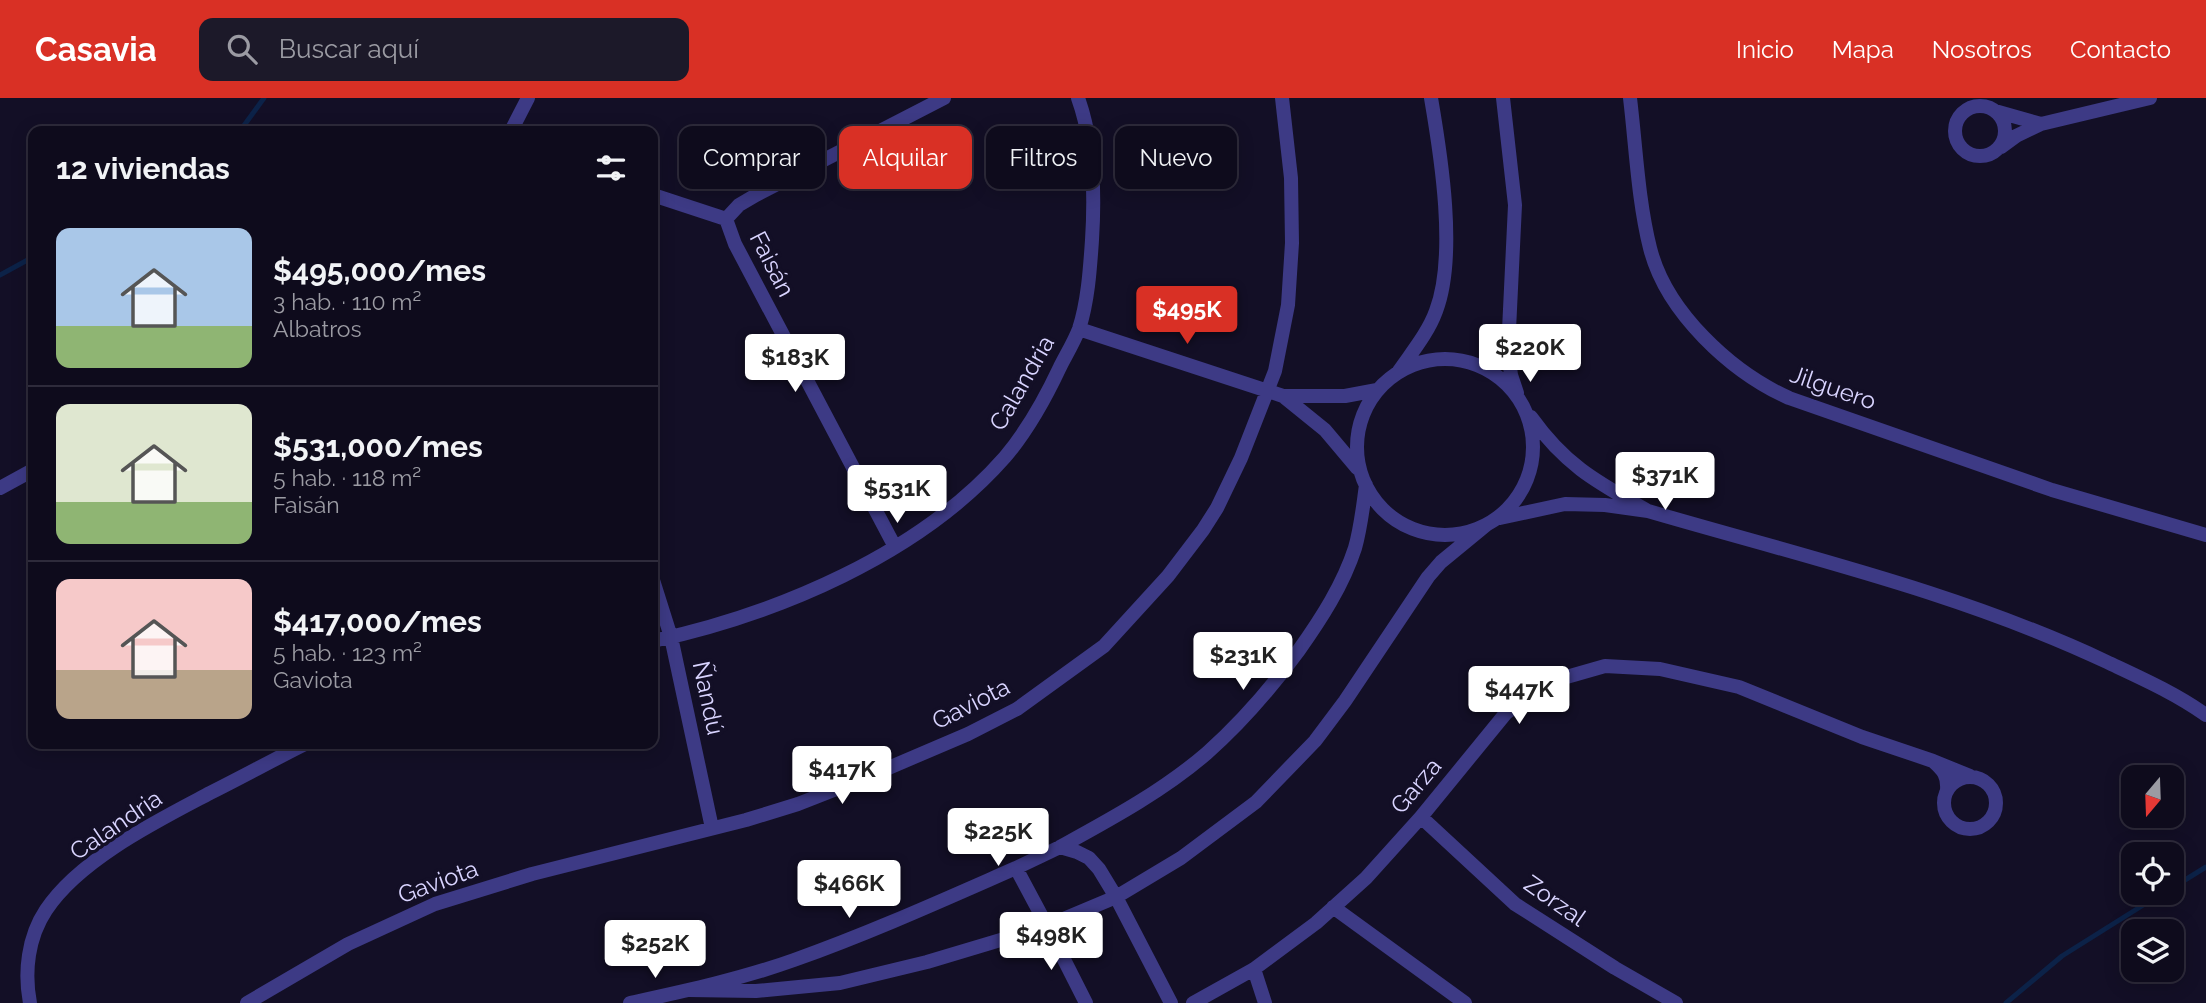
<!DOCTYPE html>
<html lang="es">
<head>
<meta charset="utf-8">
<style>
	body { margin:0; font-family:Raleway,sans-serif; background:#1c1929; color:#f1f3f6; height:100vh; display:flex; flex-direction:column; font-size:26px; white-space:nowrap }
	* { box-sizing:border-box; margin:0 }
	p { font-size:23px; color:#9b9ba3 }
	.icon { flex:none; width:38px; height:38px; fill:none; stroke:currentColor; stroke-width:2; stroke-linecap:round; stroke-linejoin:round }
	.map { position:relative; flex:1; overflow:hidden }
	.panel { position:absolute; left:28px; top:28px; width:630px; height:623px; display:flex; flex-direction:column; background:#0e0b1c; border-radius:14px; box-shadow:0 4px 18px #0003,0 0 0 2px #2e2b3b }
	.panel>* { flex:none }
	.guide { position:absolute; left:679px; top:28px; width:665px; height:63px; display:flex; gap:14px }
	.needle { width:46px; rotate:199deg }
	.fabs { position:absolute; left:2121px; top:667px; display:grid; gap:14px }
	.fabs a { display:grid; place-items:center; width:63px; height:63px; border-radius:14px; background:#0e0b1c; box-shadow:0 4px 18px #0003,0 0 0 2px #2e2b3b; font-size:35px }
	.price { position:absolute; translate:-50% -60px; padding:0 16px; border-radius:7px; background:#fff; color:#222; font-size:23px; line-height:46px; filter:drop-shadow(0 2px 4px #0008) }
	.price::after { content:''; position:absolute; left:50%; top:42px; width:21px; height:16px; margin-left:-10px; background:inherit; clip-path:polygon(0 0,100% 0,50% 100%) }
	.price.active { background:#d93025; color:#fff }
	ul { padding:0; list-style:none }
	li { display:flex; align-items:center; gap:21px; height:175px; padding:0 28px }
	li+li { border-top:2px solid #2e2b3b }
	li span { display:grid; place-items:center; flex:none; width:196px; height:140px; border-radius:14px; color:#555 }
	li>.icon { margin-inline-start:auto }
	span .icon { width:84px; height:84px; fill:#fffc; stroke-width:1 }
	li b { font-size:30px }
	h2 { display:flex; justify-content:space-between; align-items:center; height:84px; padding:0 28px; font-size:30px }
	.chip { padding:0 24px; border-radius:14px; background:#0e0b1c; box-shadow:0 4px 18px #0003,0 0 0 2px #2e2b3b; font-size:24px; line-height:63px }
	.chip.active { background:#d93025; color:#fff }
	header { display:flex; align-items:center; gap:42px; box-sizing:border-box; height:98px; padding:0 35px; background:#d93025; color:#fff }
	header strong { font-size:33px }
	nav { display:flex; gap:38px; margin-inline-start:auto; font-size:24px }
	.search { width:490px; height:63px; background:#1c1929; display:flex; align-items:center; gap:18px; box-sizing:border-box; padding:0 24px; border-radius:14px; color:#9b9ba3; font-size:26px }
	.map>svg:first-child { display:block }
	.lines { fill:none; stroke-linecap:round; stroke-linejoin:round }
	.stream { stroke:#0c2248; stroke-width:5 }
	.street { stroke:#3d3a85; stroke-width:14 }
	.labels { text-anchor:middle; stroke-width:7; stroke-linejoin:round; paint-order:stroke }
	.street-label { font-size:24px; fill:#d9d4ff; stroke:#130f26 }
</style>
</head>
<body>
<header>
<strong>Casavia</strong>
<div class="search"><svg class="icon" aria-label="search" viewBox="0 0 24 24"><circle cx="10" cy="10" r="6"/><path d="M15 15l6 6"/></svg>Buscar aquí</div>
<nav><a>Inicio</a><a>Mapa</a><a>Nosotros</a><a>Contacto</a></nav>
</header>
<div class="map">
<svg width="2206" height="905" viewBox="0 0 2206 905">
	<rect width="100%" height="100%" fill="#130f26"/>
	<g class="lines">
		<path class="stream" d="M240 33 264 0
			M0 177 33 159
			M2172 790 2206 769
			M2006 905 2062 858 2164 794"/>
		<path class="street" d="M1503 0 1515 107 1508 253 1511 277 1517 295
			M1630 0C1636 50 1638 102 1650 150 1666 214 1731 274 1789 300L2052 392 2206 437
			M1955 33a25 25 0 1 1 50 0a25 25 0 1 1-50 0Z
			M1995 13 2041 26 2016 38 2001 49
			M2041 26 2150 0
			M511 33 528 0
			M653 97 726 121
			M1079 231 1283 298H1345L1377 292
			M1357 349a88 88 0 1 1 176 0a88 88 0 1 1-176 0Z
			M1399 273C1412 254 1428 235 1436 213 1457 158 1441 58 1431 0
			M1283 298 1325 332 1357 370
			M0 390 33 372
			M1648 413C1802 458 1961 495 2107 564 2141 580 2175 595 2206 617
			M1500 420 1565 406 1605 407 1648 413C1597 384 1566 368 1531 319
			M895 449 735 146 726 121 739 107 756 97 944 0
			M653 482 671 539 712 730
			M653 543C777 516 919 457 1005 359 1028 332 1045 301 1060 269 1066 257 1074 244 1079 231 1088 203 1090 171 1092 142 1095 95 1094 44 1078 0
			M1944 705a26 26 0 1 1 52 0a26 26 0 1 1-52 0Z
			M1947 692C1948 677 1943 672 1933 663L1970 678
			M1421 719 1515 806 1615 870 1676 905
			M1060 749C1111 721 1163 693 1207 655 1242 624 1272 589 1299 552 1321 521 1343 487 1355 450 1361 429 1363 408 1366 387
			M1333 809 1465 905
			M1254 871 1265 905
			M689 892 756 893 840 885 927 864 1047 828 1086 905
			M30 905C24 874 28 839 46 812 80 761 157 723 210 695 242 679 273 662 305 646
			M247 905 348 846 435 806 532 776 746 722 798 706 872 677 968 636 1017 611 1104 548 1168 478 1203 432 1217 410 1241 360 1275 273 1288 207 1292 145 1291 80 1282 0
			M630 905C685 893 741 881 794 862 870 835 943 802 1016 770
			M1171 905 1116 799 1099 771 1089 760 1077 754 1060 749 1016 770 1047 828 1116 799 1181 760 1256 704 1315 643 1345 603 1428 479 1441 464 1486 427
			M1193 905 1254 871 1316 825 1366 780 1421 719 1506 615 1549 584 1605 568 1660 571 1739 589 1862 639 1933 663"/>
	</g>
	<g class="labels">
		<g class="street-label">
			<text transform="translate(772 166) rotate(63)" y="8">Faisán</text>
			<text transform="translate(1022 285) rotate(-60)" y="8">Calandria</text>
			<text transform="translate(1833 290) rotate(19)" y="8">Jilguero</text>
			<text transform="translate(708 600) rotate(78)" y="8">Ñandú</text>
			<text transform="translate(971 606) rotate(-27)" y="8">Gaviota</text>
			<text transform="translate(1416 688) rotate(-50)" y="8">Garza</text>
			<text transform="translate(116 727) rotate(-34)" y="8">Calandria</text>
			<text transform="translate(438 784) rotate(-20)" y="8">Gaviota</text>
			<text transform="translate(1555 803) rotate(35)" y="8">Zorzal</text>
		</g>
	</g>
</svg>
<div class="fabs">
<a><svg class="needle" viewBox="-14 -14 28 28"><path d="M0-13l5 13h-10z" fill="#e53935"/><path d="M0 13l5-13h-10z" fill="#9b9ba3"/></svg></a>
<a><svg class="icon" aria-label="locate" viewBox="0 0 24 24"><circle cx="12" cy="12" r="6"/><path d="M12 2v4M12 18v4M2 12h4M18 12h4"/></svg></a>
<a><svg class="icon" aria-label="layers" viewBox="0 0 24 24"><path d="M12 4l9 5-9 5-9-5zM3 14l9 5 9-5"/></svg></a>
</div>
<b class="price active" style="left:1187px;top:248px">$495K</b>
<b class="price" style="left:1530px;top:286px">$220K</b>
<b class="price" style="left:795px;top:296px">$183K</b>
<b class="price" style="left:1665px;top:414px">$371K</b>
<b class="price" style="left:897px;top:427px">$531K</b>
<b class="price" style="left:1243px;top:594px">$231K</b>
<b class="price" style="left:1519px;top:628px">$447K</b>
<b class="price" style="left:842px;top:708px">$417K</b>
<b class="price" style="left:998px;top:770px">$225K</b>
<b class="price" style="left:849px;top:822px">$466K</b>
<b class="price" style="left:1051px;top:874px">$498K</b>
<b class="price" style="left:655px;top:882px">$252K</b>
<div class="guide">
<a class="chip">Comprar</a>
<a class="chip active">Alquilar</a>
<a class="chip">Filtros</a>
<a class="chip">Nuevo</a>
</div>
<section class="panel">
<h2>12 viviendas<svg class="icon" aria-label="filters" viewBox="0 0 24 24"><path d="M4 7h16M4 17h16"/><circle cx="9" cy="7" r="2"/><circle cx="15" cy="17" r="2"/></svg></h2>
<ul>
<li><span style="background:linear-gradient(#a9c7e8 70%,#8fb573 0)"><svg class="icon" aria-label="home" viewBox="0 0 24 24"><path d="M3 11l9-7 9 7M6 9v11h12V9"/></svg></span><div><b>$495,000/mes</b><p>3 hab. · 110 m²</p><p>Albatros</p></div></li>
<li><span style="background:linear-gradient(#dfe7d0 70%,#8fb573 0)"><svg class="icon" aria-label="home" viewBox="0 0 24 24"><path d="M3 11l9-7 9 7M6 9v11h12V9"/></svg></span><div><b>$531,000/mes</b><p>5 hab. · 118 m²</p><p>Faisán</p></div></li>
<li><span style="background:linear-gradient(#f6c9c9 65%,#b9a48a 0)"><svg class="icon" aria-label="home" viewBox="0 0 24 24"><path d="M3 11l9-7 9 7M6 9v11h12V9"/></svg></span><div><b>$417,000/mes</b><p>5 hab. · 123 m²</p><p>Gaviota</p></div></li>
</ul>
</section>
</div>
</body>
</html>
